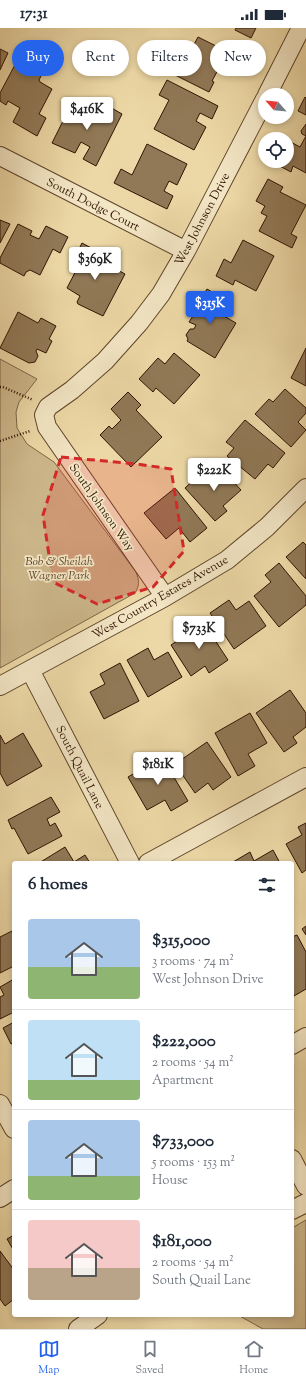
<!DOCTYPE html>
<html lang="en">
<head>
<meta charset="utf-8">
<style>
	body { margin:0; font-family:"Sorts Mill Goudy",serif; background:#f6f6f7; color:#1f2937; height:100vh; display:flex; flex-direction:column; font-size:15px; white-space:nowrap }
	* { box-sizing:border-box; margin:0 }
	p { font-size:13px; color:#747a83 }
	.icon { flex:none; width:22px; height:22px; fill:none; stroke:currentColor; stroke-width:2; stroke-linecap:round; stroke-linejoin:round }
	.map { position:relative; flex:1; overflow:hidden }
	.drawer { position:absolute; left:12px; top:833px; width:282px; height:456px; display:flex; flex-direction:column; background:#fff; border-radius:4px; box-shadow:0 2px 6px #0003 }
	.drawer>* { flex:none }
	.hud { position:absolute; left:12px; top:12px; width:282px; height:36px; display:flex; gap:8px }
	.needle { width:26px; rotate:297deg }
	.tools { position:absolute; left:258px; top:60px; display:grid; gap:8px }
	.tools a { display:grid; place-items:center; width:36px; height:36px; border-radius:50%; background:#fff; box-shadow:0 2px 6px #0003; font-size:20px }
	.price { position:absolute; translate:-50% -34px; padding:0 9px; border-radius:4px; background:#fff; color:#222; font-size:13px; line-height:26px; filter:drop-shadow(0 1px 2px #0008) }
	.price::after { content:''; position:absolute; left:50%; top:24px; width:12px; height:9px; margin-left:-6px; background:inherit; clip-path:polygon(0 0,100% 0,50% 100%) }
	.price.selected { background:#2563eb; color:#fff }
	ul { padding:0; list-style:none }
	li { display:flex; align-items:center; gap:12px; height:100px; padding:0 16px }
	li+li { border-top:1px solid #e0e1e3 }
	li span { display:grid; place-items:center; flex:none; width:112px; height:80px; border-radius:4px; color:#555 }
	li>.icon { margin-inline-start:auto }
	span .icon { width:48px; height:48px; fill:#fffc; stroke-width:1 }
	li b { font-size:17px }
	h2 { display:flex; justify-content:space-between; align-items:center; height:48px; padding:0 16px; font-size:17px }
	.pill { padding:0 14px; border-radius:18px; background:#fff; box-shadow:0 2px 6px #0003; font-size:14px; line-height:36px }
	.pill.selected { background:#2563eb; color:#fff }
	.status { display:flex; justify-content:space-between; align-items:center; height:28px; padding:0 20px; background:#fff; direction:ltr }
	.status svg { height:11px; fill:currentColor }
	.dock { display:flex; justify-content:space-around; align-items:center; height:56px; border-top:1px solid #e0e1e3; background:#fff; font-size:11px; color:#747a83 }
	.dock a { display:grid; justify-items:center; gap:2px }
	.dock .selected { color:#2563eb }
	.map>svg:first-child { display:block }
	.green { fill:#ccb78a; stroke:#7e6546 }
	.building { fill:#917957; stroke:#2f1301 }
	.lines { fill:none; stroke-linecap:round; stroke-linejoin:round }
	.street-casing { stroke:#5e442a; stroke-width:20 }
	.path { stroke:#2f1301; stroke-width:2.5; stroke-dasharray:1 2; stroke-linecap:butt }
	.street { stroke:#f3e6c5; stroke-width:18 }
	.marked { fill:#d62828; fill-opacity:0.2; stroke:#d62828; stroke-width:3; stroke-dasharray:8 5; stroke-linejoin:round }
	.labels { text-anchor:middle; stroke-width:3.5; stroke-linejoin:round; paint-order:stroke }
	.street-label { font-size:12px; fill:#2f1301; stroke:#f3e6c5 }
	.park-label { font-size:12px; font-style:italic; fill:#5e442a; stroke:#f3e6c5 }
</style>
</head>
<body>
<div class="status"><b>17:31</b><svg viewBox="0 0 49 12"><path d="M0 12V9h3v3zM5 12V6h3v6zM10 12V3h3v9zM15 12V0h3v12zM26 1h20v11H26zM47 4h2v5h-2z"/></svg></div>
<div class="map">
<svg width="306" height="1301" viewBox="0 0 306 1301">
	<rect width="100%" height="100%" fill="#ecd8a6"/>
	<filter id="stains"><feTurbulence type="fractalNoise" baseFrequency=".005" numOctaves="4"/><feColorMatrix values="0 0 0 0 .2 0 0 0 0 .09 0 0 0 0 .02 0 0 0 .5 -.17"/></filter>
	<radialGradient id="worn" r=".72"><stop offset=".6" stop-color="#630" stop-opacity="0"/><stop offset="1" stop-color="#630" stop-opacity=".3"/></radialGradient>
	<path class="green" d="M0 331 37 351 19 374 16 384 17 400 27 416 54 434 136 544C139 552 140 557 135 565L0 640Z
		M306 1192V1301H263L238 1287H292V1200Z"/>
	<path class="building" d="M236 0H256L251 10 235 2Z
		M198 9 224 22 227 16 243 24 232 47 219 40 212 53 214 54 209 64 171 45 184 19 191 22Z
		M0 21 8 25 0 42Z
		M17 33 42 46 39 52 40 54 52 61 39 86 46 90 37 108 13 94 20 80 8 73 6 77 0 73V65Z
		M167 52 218 78 212 91 200 85 196 93 206 99 194 122 154 101 169 72 159 67Z
		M305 69 306 70V87L298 83Z
		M73 73 103 88 108 78 122 86 96 138 83 131 90 119 81 114 75 125 52 115Z
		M306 96V108L302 106 301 103Z
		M306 108V145L293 138 291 144 274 135 275 133H287V112L300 119Z
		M147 116 187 136 177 157 169 153 164 163 173 168 167 181 114 155 121 141 132 147Z
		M268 151 283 159 280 164 306 177 291 206 297 209 292 220 259 203 267 188 261 185 265 178 256 173Z
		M0 192 10 196 0 215Z
		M18 196 32 203 30 207 39 211 46 198 68 209 60 225 53 221 40 247 30 242 26 244 24 248 0 235V230Z
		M243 212 274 228 256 263 235 252 233 257 216 248 224 231 231 235Z
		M82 215 104 227 101 233 125 246 103 288 78 276 77 274 80 268 67 260 80 235 74 231Z
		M207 261 224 271 217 284 236 295 215 330 187 313 188 311 186 307 190 301H194L196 297 189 294 195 285 193 284Z
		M18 284 38 295 41 290 56 298 49 311 52 313 46 325 37 321 36 323 38 328 35 334 29 335 0 320Z
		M306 320V358L291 350Z
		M174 325 200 347 174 376 156 360 153 364 139 351 158 330 165 336Z
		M285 361 306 380V385L298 394 306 402 291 419 255 386 269 371 273 374Z
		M128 364 141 377 136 382 162 409 131 439 100 407 109 398 112 401 121 392 111 381Z
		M245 392 285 425 273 440 268 436 255 451 227 428 234 420 226 414Z
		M218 437 241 462 223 478 227 483 215 493 185 460 200 446 204 450Z
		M175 460 207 500 190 514 179 500 166 511 144 485Z
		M303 514 306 517V551L286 529Z
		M279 535 306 568V577L279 599 254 568 271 554 265 547Z
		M229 572 236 582 249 573 266 598 234 621 210 585Z
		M201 591 228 632 209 645 205 638 191 648 171 617 191 604 188 600Z
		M148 620 154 632 168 624 182 649 148 669 127 632Z
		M120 635 139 673 104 691 90 664 105 656 100 646Z
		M290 662 306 685V699L293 709 297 715 284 724 256 685Z
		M250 685 267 715 248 726 255 738 238 748 215 705Z
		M23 705 42 738 7 758 0 745V707L5 716Z
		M207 714 231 749 213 762 208 755 195 765 175 736Z
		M162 729 188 773 171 783 165 772 147 782 128 749Z
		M51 769 60 784 47 791 50 798 55 795 62 808 28 826 14 800 12 801 8 792Z
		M306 795V842L302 845 286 816 302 807 298 799Z
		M65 819 74 834 85 827 90 835H39Z
		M273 822 280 835H234L233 834 250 824 254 833Z
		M306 898V907L302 901Z
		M14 902V938L0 945V909Z
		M297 907 306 924V961L294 968 292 965V909Z
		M14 951V984L0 991V969L4 967 0 959Z
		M14 994V1015L11 1016 3 1000Z
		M14 1207V1223L7 1211Z
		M0 1223 14 1242V1271L5 1278 0 1271Z"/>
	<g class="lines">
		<defs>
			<path id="street" d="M267 67 301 0
				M0 128 186 223
				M165 569 47 399 44 387 48 379 72 362 105 333 139 295 161 266 186 223 265 71
				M30 642 130 835
				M0 658 165 569 227 532 267 499 306 460
				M148 835 306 749
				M292 1017 306 1009
				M0 1076 14 1101
				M292 1131 306 1158
				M0 1170 14 1161
				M292 1182 306 1175
				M78 1301 98 1287"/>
		</defs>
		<use href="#street" class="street-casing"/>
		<path class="path" d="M0 359H3L33 372
			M0 413 30 403"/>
		<use href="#street" class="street"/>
	</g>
	<path class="marked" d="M61 429 137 436 171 441 184 523 153 559 97 576 53 554 43 487Z"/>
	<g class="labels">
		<g class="street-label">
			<text transform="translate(93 176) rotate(27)" y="4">South Dodge Court</text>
			<text transform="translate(202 191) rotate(-62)" y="4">West Johnson Drive</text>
			<text transform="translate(102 479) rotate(55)" y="4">South Johnson Way</text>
			<text transform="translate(160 569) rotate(-30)" y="4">West Country Estates Avenue</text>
			<text transform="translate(80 739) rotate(63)" y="4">South Quail Lane</text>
		</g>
		<g class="park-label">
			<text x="59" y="537">Bob &amp; Sheilah<tspan x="59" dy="14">Wagner Park</tspan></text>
		</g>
	</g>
	<rect width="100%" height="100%" filter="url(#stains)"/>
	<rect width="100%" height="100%" fill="url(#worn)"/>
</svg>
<div class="tools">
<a><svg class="needle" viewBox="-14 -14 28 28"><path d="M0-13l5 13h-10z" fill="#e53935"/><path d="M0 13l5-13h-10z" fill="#747a83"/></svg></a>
<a><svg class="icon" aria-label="locate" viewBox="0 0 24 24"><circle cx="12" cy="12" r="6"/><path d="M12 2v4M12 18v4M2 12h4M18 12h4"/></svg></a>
</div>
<b class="price" style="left:87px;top:103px">$416K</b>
<b class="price" style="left:95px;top:253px">$369K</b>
<b class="price selected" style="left:210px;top:297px">$315K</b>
<b class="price" style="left:214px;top:464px">$222K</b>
<b class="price" style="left:199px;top:622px">$733K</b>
<b class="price" style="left:158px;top:758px">$181K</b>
<div class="hud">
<a class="pill selected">Buy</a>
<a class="pill">Rent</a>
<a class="pill">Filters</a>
<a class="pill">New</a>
</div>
<section class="drawer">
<h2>6 homes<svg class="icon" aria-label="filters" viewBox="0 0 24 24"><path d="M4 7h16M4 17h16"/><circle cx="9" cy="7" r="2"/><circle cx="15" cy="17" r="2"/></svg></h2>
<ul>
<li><span style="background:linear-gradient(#a9c7e8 60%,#8fb573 0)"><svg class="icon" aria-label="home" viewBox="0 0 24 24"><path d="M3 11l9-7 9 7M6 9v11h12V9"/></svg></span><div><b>$315,000</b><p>3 rooms · 74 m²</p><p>West Johnson Drive</p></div></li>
<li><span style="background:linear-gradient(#bfe0f5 75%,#8fb573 0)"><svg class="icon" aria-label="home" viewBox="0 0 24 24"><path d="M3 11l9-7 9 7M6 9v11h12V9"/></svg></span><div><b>$222,000</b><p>2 rooms · 54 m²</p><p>Apartment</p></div></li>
<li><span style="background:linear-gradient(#a9c7e8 70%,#8fb573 0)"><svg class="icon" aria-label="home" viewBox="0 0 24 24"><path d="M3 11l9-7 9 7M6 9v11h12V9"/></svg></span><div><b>$733,000</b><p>5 rooms · 153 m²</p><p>House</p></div></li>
<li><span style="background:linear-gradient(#f6c9c9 60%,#b9a48a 0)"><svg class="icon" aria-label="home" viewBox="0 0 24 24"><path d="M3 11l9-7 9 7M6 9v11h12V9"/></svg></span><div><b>$181,000</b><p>2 rooms · 54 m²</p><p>South Quail Lane</p></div></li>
</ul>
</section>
</div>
<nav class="dock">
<a class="selected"><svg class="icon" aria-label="map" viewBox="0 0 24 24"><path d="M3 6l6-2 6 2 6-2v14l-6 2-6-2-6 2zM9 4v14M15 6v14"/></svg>Map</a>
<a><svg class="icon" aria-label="saved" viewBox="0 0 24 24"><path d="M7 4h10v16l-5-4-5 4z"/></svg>Saved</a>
<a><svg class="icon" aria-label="home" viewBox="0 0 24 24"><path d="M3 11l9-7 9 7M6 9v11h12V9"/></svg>Home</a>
</nav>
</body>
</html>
